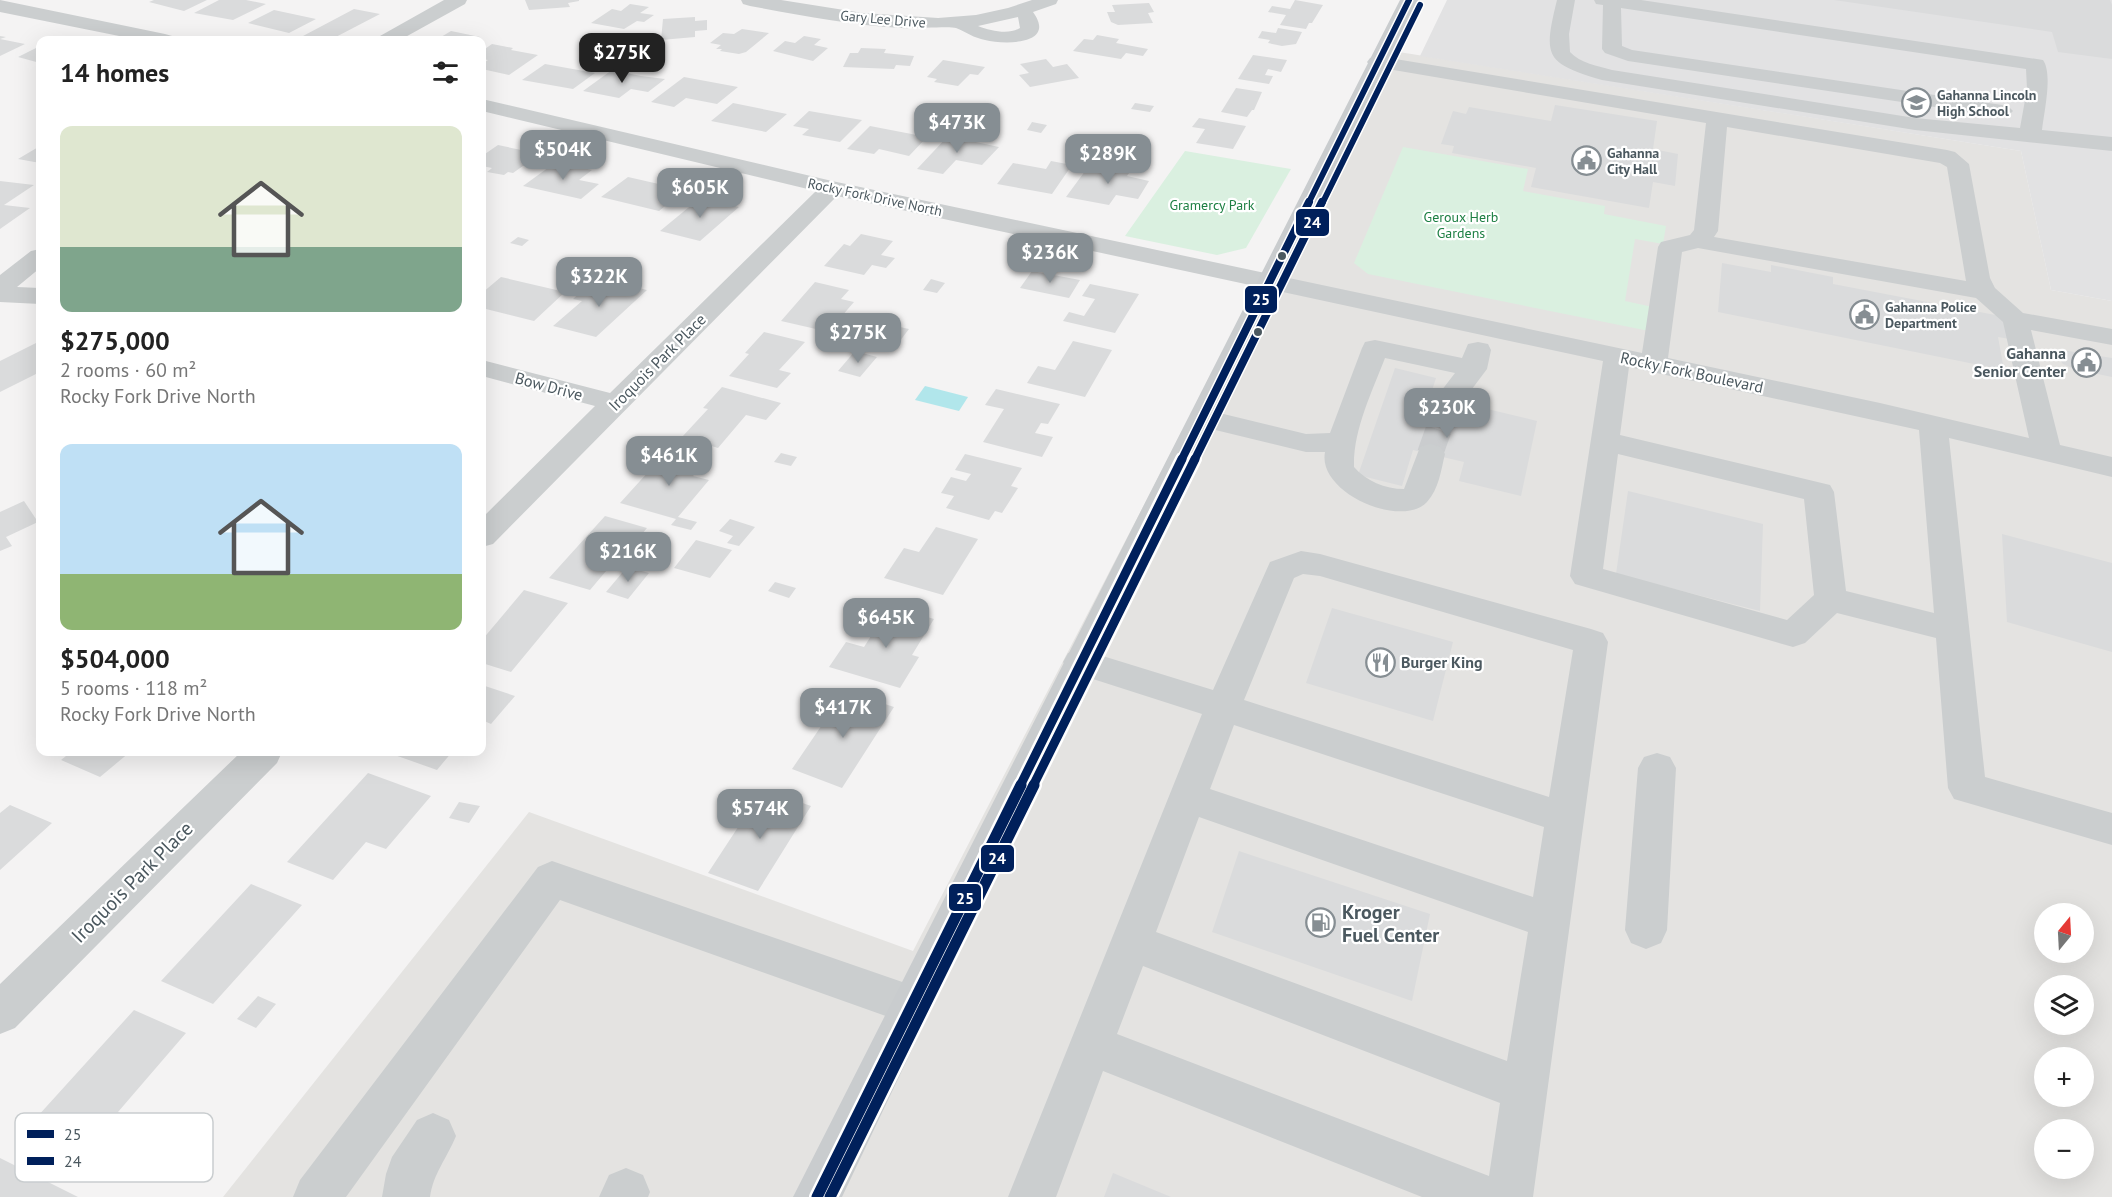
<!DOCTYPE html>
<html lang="en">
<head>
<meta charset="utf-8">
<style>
	body { margin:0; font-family:"PT Sans",sans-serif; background:#f2f2f2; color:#222; height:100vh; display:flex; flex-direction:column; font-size:22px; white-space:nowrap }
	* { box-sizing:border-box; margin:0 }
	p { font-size:20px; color:#767676 }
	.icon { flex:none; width:33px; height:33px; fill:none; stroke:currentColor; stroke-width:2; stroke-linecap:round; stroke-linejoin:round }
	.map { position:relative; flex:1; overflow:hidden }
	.details { position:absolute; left:36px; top:36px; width:450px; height:720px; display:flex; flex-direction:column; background:#fff; border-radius:12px; box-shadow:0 6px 24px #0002 }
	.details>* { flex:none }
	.needle { width:39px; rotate:18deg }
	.fabs { position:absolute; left:2034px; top:903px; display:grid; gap:12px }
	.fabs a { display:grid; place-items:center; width:60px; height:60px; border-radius:50%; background:#fff; box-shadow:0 6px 24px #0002; font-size:30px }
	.price { position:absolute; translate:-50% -51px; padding:0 14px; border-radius:12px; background:#868e93; color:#fff; font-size:20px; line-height:39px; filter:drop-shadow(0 2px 3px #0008) }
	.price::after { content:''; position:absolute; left:50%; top:36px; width:18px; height:14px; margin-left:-9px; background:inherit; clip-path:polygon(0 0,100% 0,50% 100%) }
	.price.on { background:#222; color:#fff }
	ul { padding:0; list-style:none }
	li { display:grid; align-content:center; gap:12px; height:318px; padding:0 24px }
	li span { display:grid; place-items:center; height:186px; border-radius:12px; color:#555 }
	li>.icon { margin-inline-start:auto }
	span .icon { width:108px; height:108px; fill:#fffc; stroke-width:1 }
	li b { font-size:26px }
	h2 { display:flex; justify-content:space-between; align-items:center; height:72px; padding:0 24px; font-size:26px }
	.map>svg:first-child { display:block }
	.commercial { fill:#e4e3e1; fill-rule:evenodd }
	.education { fill:#e2e2e3 }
	.green { fill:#daf0e0 }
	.water { fill:#b1e6eb }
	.building { fill:#dadbdc }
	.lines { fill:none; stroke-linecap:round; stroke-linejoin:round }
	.minor-tunnel { stroke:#caccce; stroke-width:26; stroke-dasharray:26 14; stroke-linecap:butt }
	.minor { fill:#cbcecf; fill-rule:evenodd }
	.major { fill:#c9ccce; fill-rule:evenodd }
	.bus-1-far3-casing { stroke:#fff; stroke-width:9 }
	.bus-1-far2-casing { stroke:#fff; stroke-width:11 }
	.bus-1-far1-casing { stroke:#fff; stroke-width:14 }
	.bus-1-casing { stroke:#fff; stroke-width:16 }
	.bus-2-far3-casing { stroke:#fff; stroke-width:9 }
	.bus-2-far2-casing { stroke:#fff; stroke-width:11 }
	.bus-2-far1-casing { stroke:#fff; stroke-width:14 }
	.bus-2-casing { stroke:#fff; stroke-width:16 }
	.bus-1-far3 { stroke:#00205b; stroke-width:6 }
	.bus-1-far2 { stroke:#00205b; stroke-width:8 }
	.bus-1-far1 { stroke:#00205b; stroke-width:9 }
	.bus-1 { stroke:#00205b; stroke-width:11 }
	.bus-2-far3 { stroke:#00205b; stroke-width:6 }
	.bus-2-far2 { stroke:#00205b; stroke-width:8 }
	.bus-2-far1 { stroke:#00205b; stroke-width:9 }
	.bus-2 { stroke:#00205b; stroke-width:11 }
	.bus-dot { fill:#4b585f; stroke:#fff; stroke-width:2 }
	.labels { text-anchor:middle; stroke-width:4.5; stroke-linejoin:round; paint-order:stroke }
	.far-street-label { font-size:14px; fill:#4b585f; stroke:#fff }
	.far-poi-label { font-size:14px; font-weight:bold; fill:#4b585f; stroke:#fff; text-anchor:start }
	.far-park-label { font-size:14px; fill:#1d7f43; stroke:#fff }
	.poi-label { font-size:16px; font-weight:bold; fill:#4b585f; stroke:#fff; text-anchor:end }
	.street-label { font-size:16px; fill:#4b585f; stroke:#fff }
	.near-street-label { font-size:20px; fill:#4b585f; stroke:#fff }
	.near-poi-label { font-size:20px; font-weight:bold; fill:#4b585f; stroke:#fff; text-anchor:start }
	.key { fill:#fff; stroke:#c9cdcf; stroke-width:1.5 }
	.key-label { font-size:16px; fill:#4b585f }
	.line-badge { stroke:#fff; stroke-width:2 }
	.badge-label { font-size:16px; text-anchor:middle; font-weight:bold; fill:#fff }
</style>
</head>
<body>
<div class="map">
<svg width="2112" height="1197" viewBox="0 0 2112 1197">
	<rect width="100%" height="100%" fill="#f4f3f3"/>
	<path class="commercial" d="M1380 49 2021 151 2051 290 2112 301V1197H223L529 812 913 951ZM2044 914H2084V952H2044ZM2044 986H2084V1024H2044ZM2044 1058H2084V1096H2044ZM2044 1130H2084V1168H2044Z"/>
	<path class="education" d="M1447 0H2112V301L2051 290 2021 151 1420 56Z"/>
	<path class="green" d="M1403 147 1528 169 1523 191 1605 206 1604 214 1666 226 1663 244 1635 239 1625 301 1662 309 1659 333 1368 274 1354 263Z
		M1185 151 1291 169 1246 248 1217 255 1125 236Z"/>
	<path class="water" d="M925 386 968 397 959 411 915 400Z"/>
	<path class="building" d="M154 0H207L184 11 149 2Z
		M219 0H246L266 4 233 20 194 13Z
		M525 0H579V1L568 3 570 7 529 10Z
		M1295 0 1323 5 1312 23H1309L1306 29 1280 25 1286 15 1268 12 1272 6 1290 9Z
		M1834 0H2110L2112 5V59L2058 52 2052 32Z
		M1149 3 1154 12 1148 13 1153 23 1118 25 1111 22 1107 12H1115L1112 5Z
		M630 4 649 7 640 13 654 15 644 22 637 21 624 29 591 23 612 9 621 11Z
		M354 9 380 14 330 40 303 36Z
		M274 10 316 19 289 33 248 23Z
		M695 17V21L707 20V30L695 31V37L661 40 663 19Z
		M1278 28 1302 32 1296 44 1282 46 1268 43 1270 40 1258 38 1262 31 1276 33Z
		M742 29 769 33 746 52 739 54 720 51 722 49H716L721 45 710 43 723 33 734 34Z
		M451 31 480 37 474 40H436Z
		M1097 35 1119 39 1116 43 1148 49 1143 56 1126 53 1121 59 1073 51 1084 39 1093 40Z
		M0 36 6 37 0 39 25 44 0 56Z
		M804 36 821 39 814 45 828 48 813 61 773 51 785 41 795 43Z
		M492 44 513 48 511 50 538 55 509 75 482 69V64L488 60 482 59V51Z
		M40 46V63L18 57Z
		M861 48 886 49 884 53 914 56 910 66 896 65 894 69 843 67 850 53H858Z
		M1253 55 1287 60 1281 72 1268 69 1265 75 1273 76 1269 84 1238 79Z
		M1046 59 1053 67 1067 64 1079 78 1030 87 1019 75 1029 73 1020 64Z
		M943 60 985 67 978 75 970 74 958 86 934 82 937 79 927 77Z
		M545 64 595 73 573 89 522 80Z
		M612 70 641 76 665 79 648 92 631 89 619 98 583 91Z
		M684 77 738 87 717 104 686 98 674 107 651 102Z
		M1236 88 1262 92 1254 110H1252L1247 117 1221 112Z
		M733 103 787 114 766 132 711 121Z
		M1135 103 1154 106 1150 112 1131 109Z
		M1555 105 1657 121 1653 149 1678 154 1675 186 1653 182 1649 208 1531 187 1536 168 1452 153 1454 146 1441 144 1453 111 1466 114 1469 107 1551 121Z
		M809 111 862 120 840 142 802 135 809 129 793 126Z
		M1199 118 1246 126 1233 149 1196 143 1205 129 1192 127Z
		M1032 122 1047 125 1041 133 1027 130Z
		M870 126 927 137 909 156 879 149 874 154 847 149Z
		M948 136 999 147 982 165 956 160 943 174 917 169Z
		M498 145 540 154 513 173 508 172 504 175 487 172 492 168 482 166V156Z
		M40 146V163L18 159Z
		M1051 161 1072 165 1052 194 997 184 1013 163 1046 169Z
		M556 162 592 170 579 180 599 184 581 199 523 186Z
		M1112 162 1134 166 1127 176 1149 181 1138 199 1116 195 1109 205 1066 197 1088 167 1106 171Z
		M628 177 685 190 659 211 601 197Z
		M0 181 34 185 4 205 30 208 0 229Z
		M700 198 739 207 700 241 660 231Z
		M861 234 893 241 881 255 895 258 886 268 872 265 864 275 824 266 844 244 850 246Z
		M518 237 529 240 522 246 510 243Z
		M1722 263 1771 272V265L1833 277V284L2011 318 2016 340 1998 337 2004 370 1718 312Z
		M618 265 628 267 619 275 610 273Z
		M1032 271 1080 280 1069 298 1020 288Z
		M501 277 565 292 534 321 482 308V293Z
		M931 279 945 283 937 293 923 290Z
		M607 280 647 290 596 337 553 326 582 301 573 299 586 287 596 289Z
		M815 282 849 290 841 299 854 302 841 317 828 314 816 329 781 321Z
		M1090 284 1139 294 1115 333 1063 321 1069 312 1084 316 1095 299 1082 296Z
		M877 322 909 329 893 350 860 342Z
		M764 332 805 342 779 370 791 373 777 388 729 376 749 354 745 353Z
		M40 341V372L0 392V361Z
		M1073 341 1112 350 1085 397 1027 383 1038 366 1055 370Z
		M2062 350 2112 358V377L2074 369 2063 364 2057 356Z
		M855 351 877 357 860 377 838 371Z
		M1395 368 1436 378 1425 412 1475 424 1479 407 1537 421 1521 496 1459 481 1464 462 1413 450 1402 486 1358 475Z
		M722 387 781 403 766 420 746 415 718 448 682 437 708 409 703 408Z
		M996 389 1060 404 1048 424 1041 423 1035 433 1053 437 1042 457 983 442 1004 409 985 405Z
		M669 449 708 460 693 476 709 480 678 517 697 522 691 530 671 525 676 519 620 503Z
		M781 453 797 457 791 466 774 462Z
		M965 454 1022 468 1011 486 1018 488 1002 513 995 511 989 520 946 508 954 496 941 493 951 477 966 481 971 474 955 470Z
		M1628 491 1763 524 1760 611 1616 574Z
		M24 501 38 522 6 537 12 546 0 551V512Z
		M605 516 647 528 636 541 646 543 624 568 612 564 590 590 549 578Z
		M730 519 755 527 739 546 727 543 733 536 719 531Z
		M936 527 978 539 943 595 884 578 904 548 919 552Z
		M2002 534 2112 563V652L2007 622Z
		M696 540 732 550 710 578 674 568Z
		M627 567 649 573 628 599 606 592Z
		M775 582 796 588 789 598 768 591Z
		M524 590 568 603 511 672 482 663V640Z
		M890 606 934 619 912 655 919 657 900 688 829 667 846 642 864 647Z
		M1332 608 1453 642 1433 721 1306 683Z
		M482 685 515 696 491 724 482 720Z
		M845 691 894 707 842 788 792 769Z
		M71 752H130L100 777 61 760Z
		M391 752H452L437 770 389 753Z
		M368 773 431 796 386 849 366 842 333 880 287 862Z
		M763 789 811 806 758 891 708 873Z
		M459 802 480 806 469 823 449 818Z
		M10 805 52 823 0 870V813Z
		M1239 851 1430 914 1412 1001 1212 932Z
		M251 884 302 905 213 1004 161 981Z
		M258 996 276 1004 256 1028 237 1019Z
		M134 1010 186 1033 118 1112 138 1121 102 1164 27 1128Z
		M0 1158 78 1197H0Z
		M1113 1173 1171 1197H1104Z"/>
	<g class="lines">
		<path class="minor-tunnel" d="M1430 454 1443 417"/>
		<path class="minor" d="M0 0 165 34 172 36 175 40H139L0 12Z
			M444 0H467L465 4 400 40H377L380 36Z
			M741 0H781L863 13 938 18 976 15 1008 8 1032 0H1058L1056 4 1033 12C1057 45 1005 45 985 40 974 38 966 32 956 28 950 26 911 29 901 28 850 25 800 15 750 6L743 4ZM1018 17 1020 28C1009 35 991 31 978 26Z
			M1557 0H1575L1569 34 1570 52C1580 63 1598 66 1612 70L1915 118 2020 128 2027 89 2026 69 1621 8 1622 46 1632 50 2002 105 2009 107 2013 111 2009 115 2002 117 1628 61 1605 53 1602 49 1603 5 1596 4 1594 0H1641L2043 60C2053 74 2044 112 2042 130L2112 137V151L1915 130 1602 80C1545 63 1543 57 1557 0Z
			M1377 56 1947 150 1955 152 1969 164 1990 278 1995 288 2023 313 2112 329V345L2031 330 2060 445 2112 457V477L1949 438 1985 777 2112 813V845L1954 799 1948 788 1936 638 1837 613 1805 643 1793 647 1575 584 1570 576 1603 361 837 196 493 544 482 547V518L595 406 482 376V360L610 393 816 191 482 111V99L832 181 1642 353 1658 247 1661 242 1690 235 1694 230 1706 123 1370 66 1367 62 1370 58ZM1727 127 1940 163 1947 167 1966 281 1714 237 1718 231ZM1698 248 1976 298 2003 322 2029 438 1880 403 1668 358 1682 252ZM1629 367 1919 430 1934 613 1846 591 1834 492 1830 485 1620 435ZM1618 454 1804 499 1814 595 1787 620 1603 569Z
			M40 249V268L17 287 40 288V304L0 302V275L31 251Z
			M1375 340 1462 358 1468 344 1478 342 1488 344 1491 350 1487 369 1463 401 1453 423 1443 426 1433 423 1429 417 1435 399 1455 373 1385 358C1372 392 1353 430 1354 467 1366 481 1385 489 1404 489L1420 447 1430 444 1440 447 1445 454C1441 470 1439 489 1427 502 1402 529 1317 493 1325 452H1306L1203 427 1193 424 1189 418 1193 412 1203 409 1306 434 1330 433 1362 348 1365 342Z
			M1301 551 1320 554 1591 629 1603 633 1608 642 1533 1197H1422L1103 1071 1056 1197H1008L1202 714 1068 671 1063 662 1068 653 1080 649 1213 690 1270 562ZM1303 574 1320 576 1573 650 1549 797 1244 700 1294 578ZM1234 725 1544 827 1533 897 1210 789ZM1199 817 1528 932 1507 1061 1156 932ZM1143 966 1500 1103 1489 1176 1117 1034Z
			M241 752H282L277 763 15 1028 0 1034V984Z
			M1657 753 1670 757 1676 768 1667 930 1661 943 1646 949 1631 943 1625 930 1638 768 1644 757Z
			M552 861 911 985 926 991 932 1005 926 1019 911 1025 560 900 346 1197H293L300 1180 538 867Z
			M433 1113 449 1120 456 1136C447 1158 433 1174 430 1197H382L386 1174 392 1157 417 1120Z
			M626 1168 643 1175 650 1192 648 1197H599L609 1175Z"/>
		<path class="major" d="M1400 0H1418L1021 820 842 1197H793Z"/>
		<defs>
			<path id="bus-1-far3" d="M1308 204 1409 0"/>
			<path id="bus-1-far2" d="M1181 461 1309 202"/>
			<path id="bus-1-far1" d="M1020 786 1182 459"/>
			<path id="bus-1" d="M817 1197 1021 785"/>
			<path id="bus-2-far3" d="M1322 204 1420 5"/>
			<path id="bus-2-far2" d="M1194 461 1322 202"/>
			<path id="bus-2-far1" d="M1033 786 1195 459"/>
			<path id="bus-2" d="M830 1197 1034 785"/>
		</defs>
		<use href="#bus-1-far3" class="bus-1-far3-casing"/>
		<use href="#bus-1-far2" class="bus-1-far2-casing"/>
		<use href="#bus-1-far1" class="bus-1-far1-casing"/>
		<use href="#bus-1" class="bus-1-casing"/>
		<use href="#bus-2-far3" class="bus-2-far3-casing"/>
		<use href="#bus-2-far2" class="bus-2-far2-casing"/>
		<use href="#bus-2-far1" class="bus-2-far1-casing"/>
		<use href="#bus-2" class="bus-2-casing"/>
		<use href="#bus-1-far3" class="bus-1-far3"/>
		<use href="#bus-1-far2" class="bus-1-far2"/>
		<use href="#bus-1-far1" class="bus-1-far1"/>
		<use href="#bus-1" class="bus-1"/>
		<use href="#bus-2-far3" class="bus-2-far3"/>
		<use href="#bus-2-far2" class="bus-2-far2"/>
		<use href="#bus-2-far1" class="bus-2-far1"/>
		<use href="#bus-2" class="bus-2"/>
	</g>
	<defs>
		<symbol id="school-ring" viewBox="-11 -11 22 22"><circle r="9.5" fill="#fff" stroke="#868e93" stroke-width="1.5"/><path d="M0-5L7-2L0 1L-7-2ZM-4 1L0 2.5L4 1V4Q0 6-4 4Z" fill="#868e93"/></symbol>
		<symbol id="civic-ring" viewBox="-11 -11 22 22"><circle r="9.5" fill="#fff" stroke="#868e93" stroke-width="1.5"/><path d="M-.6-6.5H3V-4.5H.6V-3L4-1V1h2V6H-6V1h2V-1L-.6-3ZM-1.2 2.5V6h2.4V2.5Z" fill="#868e93"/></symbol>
		<symbol id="restaurant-ring" viewBox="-11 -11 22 22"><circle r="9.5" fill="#fff" stroke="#868e93" stroke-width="1.5"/><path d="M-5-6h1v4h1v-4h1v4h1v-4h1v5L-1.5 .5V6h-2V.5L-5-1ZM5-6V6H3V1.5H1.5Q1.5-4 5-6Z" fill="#868e93"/></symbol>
		<symbol id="fuel-ring" viewBox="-11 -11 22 22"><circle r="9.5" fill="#fff" stroke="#868e93" stroke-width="1.5"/><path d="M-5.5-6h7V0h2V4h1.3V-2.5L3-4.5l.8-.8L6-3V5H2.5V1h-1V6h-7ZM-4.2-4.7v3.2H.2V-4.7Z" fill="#868e93"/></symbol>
	</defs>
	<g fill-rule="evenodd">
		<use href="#school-ring" x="1900" y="86" width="33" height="33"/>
		<use href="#civic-ring" x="1570" y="144" width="33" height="33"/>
		<use href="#civic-ring" x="1848" y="298" width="33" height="33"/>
		<use href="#civic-ring" x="2070" y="346" width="33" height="33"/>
		<use href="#restaurant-ring" x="1364" y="646" width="33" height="33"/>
		<use href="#fuel-ring" x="1304" y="906" width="33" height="33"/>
	</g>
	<g class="bus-dot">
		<circle cx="1282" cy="256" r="5"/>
		<circle cx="1258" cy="332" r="5"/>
	</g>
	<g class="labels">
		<g class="far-street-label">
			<text transform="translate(883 19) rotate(5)" y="5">Gary Lee Drive</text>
			<text transform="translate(875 197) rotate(12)" y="5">Rocky Fork Drive North</text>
		</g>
		<g class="far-poi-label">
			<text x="1937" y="100">Gahanna Lincoln<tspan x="1937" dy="16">High School</tspan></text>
			<text x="1607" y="158">Gahanna<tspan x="1607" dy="16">City Hall</tspan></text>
			<text x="1885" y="312">Gahanna Police<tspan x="1885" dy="16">Department</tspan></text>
		</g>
		<g class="far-park-label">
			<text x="1212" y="210">Gramercy Park</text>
			<text x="1461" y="222">Geroux Herb<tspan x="1461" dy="16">Gardens</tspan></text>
		</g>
		<g class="poi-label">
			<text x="2066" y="359">Gahanna<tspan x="2066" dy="18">Senior Center</tspan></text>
			<text x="1401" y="668" text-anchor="start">Burger King</text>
		</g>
		<g class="street-label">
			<text transform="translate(657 362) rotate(-45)" y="6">Iroquois Park Place</text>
			<text transform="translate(1692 372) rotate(12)" y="6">Rocky Fork Boulevard</text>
			<text transform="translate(549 386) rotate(15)" y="6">Bow Drive</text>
		</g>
		<g class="near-street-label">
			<text transform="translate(132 882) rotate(-45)" y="7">Iroquois Park Place</text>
		</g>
		<g class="near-poi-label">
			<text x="1342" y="919">Kroger<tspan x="1342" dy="23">Fuel Center</tspan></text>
		</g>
	</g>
	<rect x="15" y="1113" width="198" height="69" rx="9" class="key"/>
	<rect x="27" y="1130" width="27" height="8" fill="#00205b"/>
	<rect x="27" y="1157" width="27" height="8" fill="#00205b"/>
	<g class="key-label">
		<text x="64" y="1140">25</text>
		<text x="64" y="1167">24</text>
	</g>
	<g class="line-badge">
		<rect x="1295" y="208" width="35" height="29" rx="6" fill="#00205b"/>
		<rect x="1244" y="285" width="34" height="29" rx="6" fill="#00205b"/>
		<rect x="980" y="844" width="35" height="29" rx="6" fill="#00205b"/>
		<rect x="948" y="883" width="34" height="29" rx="6" fill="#00205b"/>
	</g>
	<g class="badge-label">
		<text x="1312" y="228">24</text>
		<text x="1261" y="305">25</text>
		<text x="997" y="864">24</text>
		<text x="965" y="904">25</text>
	</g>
</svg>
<div class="fabs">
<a><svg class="needle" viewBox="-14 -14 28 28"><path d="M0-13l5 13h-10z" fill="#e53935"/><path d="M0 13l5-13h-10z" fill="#767676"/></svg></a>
<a><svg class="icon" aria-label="layers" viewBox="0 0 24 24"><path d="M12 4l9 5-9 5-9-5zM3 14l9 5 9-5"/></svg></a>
<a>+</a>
<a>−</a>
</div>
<b class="price on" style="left:622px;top:84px">$275K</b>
<b class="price" style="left:957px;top:154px">$473K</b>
<b class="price" style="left:563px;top:181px">$504K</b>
<b class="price" style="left:1108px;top:185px">$289K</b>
<b class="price" style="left:700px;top:219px">$605K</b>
<b class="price" style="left:1050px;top:284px">$236K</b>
<b class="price" style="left:599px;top:308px">$322K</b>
<b class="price" style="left:858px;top:364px">$275K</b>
<b class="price" style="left:1447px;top:439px">$230K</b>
<b class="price" style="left:669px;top:487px">$461K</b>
<b class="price" style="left:628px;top:583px">$216K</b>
<b class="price" style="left:886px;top:649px">$645K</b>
<b class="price" style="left:843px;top:739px">$417K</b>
<b class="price" style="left:760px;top:840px">$574K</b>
<section class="details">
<h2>14 homes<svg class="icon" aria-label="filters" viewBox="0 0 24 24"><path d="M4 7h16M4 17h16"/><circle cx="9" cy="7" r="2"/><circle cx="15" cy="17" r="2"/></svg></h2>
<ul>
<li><span style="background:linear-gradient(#dfe7d0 65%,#7fa58c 0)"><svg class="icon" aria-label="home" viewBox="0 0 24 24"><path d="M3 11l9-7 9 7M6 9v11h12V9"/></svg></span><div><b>$275,000</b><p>2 rooms · 60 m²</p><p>Rocky Fork Drive North</p></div></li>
<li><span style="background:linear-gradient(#bfe0f5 70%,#8fb573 0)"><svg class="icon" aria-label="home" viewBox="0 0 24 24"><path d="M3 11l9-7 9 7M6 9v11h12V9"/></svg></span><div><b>$504,000</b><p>5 rooms · 118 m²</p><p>Rocky Fork Drive North</p></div></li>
</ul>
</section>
</div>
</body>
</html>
